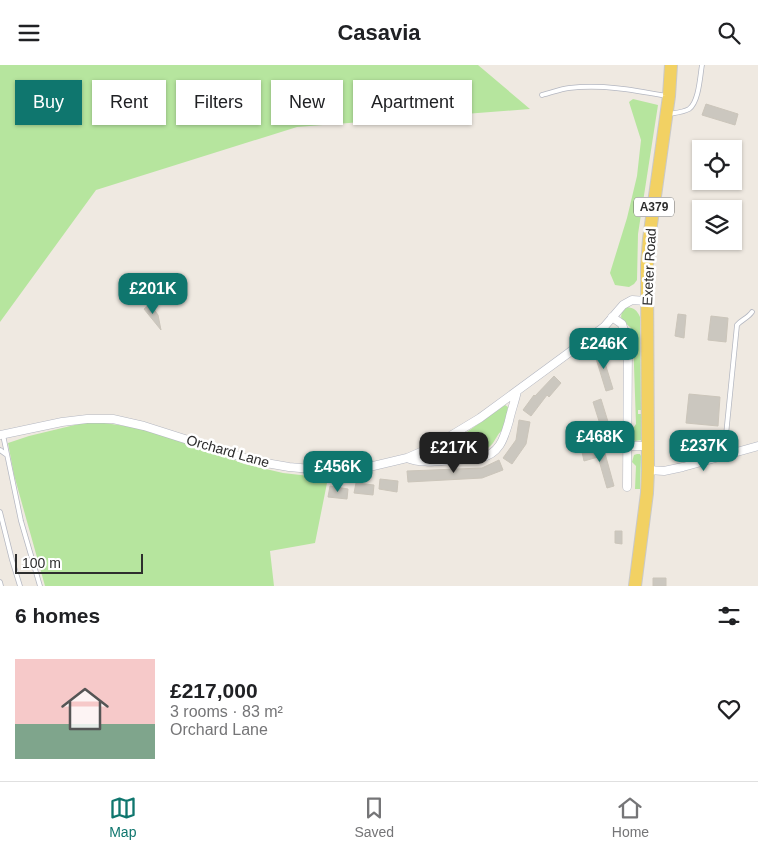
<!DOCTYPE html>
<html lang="en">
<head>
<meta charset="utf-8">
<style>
	body { margin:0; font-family:Helvetica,sans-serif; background:#f2f2f2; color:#202124; height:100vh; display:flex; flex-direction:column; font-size:19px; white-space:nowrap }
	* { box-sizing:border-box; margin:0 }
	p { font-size:16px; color:#757577 }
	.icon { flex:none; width:28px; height:28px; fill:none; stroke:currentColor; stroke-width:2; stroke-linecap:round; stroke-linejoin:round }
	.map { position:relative; height:521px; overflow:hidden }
	.side { display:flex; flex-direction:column; background:#fff; flex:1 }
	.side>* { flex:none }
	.top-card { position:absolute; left:15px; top:15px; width:500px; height:45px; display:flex; gap:10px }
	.fabs { position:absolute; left:692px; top:75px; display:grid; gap:10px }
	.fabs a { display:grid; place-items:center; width:50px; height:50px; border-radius:0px; background:#fff; box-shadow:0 1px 4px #0004; font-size:25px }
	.scale { position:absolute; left:15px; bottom:12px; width:128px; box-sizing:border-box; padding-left:5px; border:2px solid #2e2e2e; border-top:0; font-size:14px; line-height:18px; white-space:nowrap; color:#2e2e2e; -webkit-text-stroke:4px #fff; paint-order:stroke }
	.price { position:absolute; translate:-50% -42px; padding:0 11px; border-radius:10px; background:#0f766e; color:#fff; font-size:16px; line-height:32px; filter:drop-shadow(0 1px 2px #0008) }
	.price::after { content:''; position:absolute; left:50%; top:30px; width:15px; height:11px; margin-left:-8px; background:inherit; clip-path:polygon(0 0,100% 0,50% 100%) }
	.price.active { background:#222; color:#fff }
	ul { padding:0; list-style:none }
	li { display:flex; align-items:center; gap:15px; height:125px; padding:0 15px }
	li+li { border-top:1px solid #e0e0e0 }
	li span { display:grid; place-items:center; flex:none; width:140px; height:100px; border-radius:0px; color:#555 }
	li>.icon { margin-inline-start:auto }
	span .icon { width:60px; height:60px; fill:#fffc; stroke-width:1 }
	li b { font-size:21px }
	h2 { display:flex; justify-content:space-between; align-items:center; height:60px; padding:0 15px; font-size:21px }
	.pill { padding:0 18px; border-radius:0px; background:#fff; box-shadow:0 1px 4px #0004; font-size:18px; line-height:45px }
	.pill.active { background:#0f766e; color:#fff }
	header { display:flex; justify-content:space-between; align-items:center; height:65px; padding:0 15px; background:#fff; font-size:22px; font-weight:700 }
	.menu { display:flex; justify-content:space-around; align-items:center; height:70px; border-top:1px solid #e0e0e0; background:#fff; font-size:14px; color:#757577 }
	.menu a { display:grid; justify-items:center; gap:2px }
	.menu .active { color:#0f766e }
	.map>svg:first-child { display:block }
	.green { fill:#b6e59e }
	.building { fill:#cbc7bf; stroke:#cbc5ba }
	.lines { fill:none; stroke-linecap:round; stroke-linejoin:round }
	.lane-casing { stroke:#b4b7c1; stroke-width:5.5 }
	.street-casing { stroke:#b4b7c1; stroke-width:9 }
	.primary-casing { stroke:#c9c9c9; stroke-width:14 }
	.lane { stroke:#fff; stroke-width:4 }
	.street { stroke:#fff; stroke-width:8 }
	.primary { stroke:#f2d163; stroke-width:12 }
	.labels { text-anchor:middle; stroke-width:5; stroke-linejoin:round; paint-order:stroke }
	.shield { fill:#fff; stroke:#6d6d6d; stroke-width:1 }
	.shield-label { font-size:12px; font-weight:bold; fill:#2e2e2e }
	.street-label { font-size:14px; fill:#2e2e2e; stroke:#fff }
</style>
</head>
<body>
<header><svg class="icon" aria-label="menu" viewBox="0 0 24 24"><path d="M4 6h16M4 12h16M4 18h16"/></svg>Casavia<svg class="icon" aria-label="search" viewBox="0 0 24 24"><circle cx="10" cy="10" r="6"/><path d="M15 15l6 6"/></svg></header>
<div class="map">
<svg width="758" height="521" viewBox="0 0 758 521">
	<rect width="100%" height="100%" fill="#efe9e1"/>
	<path class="green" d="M0 0H478L530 44 297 62 96 125 0 257Z
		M633 34 658 40 638 169 637 215 634 219 629 222 615 220 610 208 627 153 637 111 641 75 629 37Z
		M627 242C634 243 637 245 640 252L641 345H638V349H641V375L635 376 633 373 632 365 636 359 633 272 631 263 623 256 621 252 622 246Z
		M505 340 508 342 504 364C498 368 497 372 493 378 489 383 484 385 481 390L437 392 435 391V387L450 379Z
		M83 358H104L140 363 220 389 244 399 283 408 318 412 319 416 327 418 315 478 270 486 274 521H45L14 410 8 378 29 371Z
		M637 389H640L641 391 640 424H635L636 401 632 397 634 390Z"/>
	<path class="building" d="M706 39 738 49 735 60 702 50Z
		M150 239 158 250 161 265 144 244Z
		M678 249 686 250 684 273 675 271Z
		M711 251 728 253 726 277 708 275Z
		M601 285 613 324 606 326 594 287Z
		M554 311 561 318 549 332 547 330 531 351 523 345 534 330 535 331Z
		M689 329 720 332 718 361 686 358Z
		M601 334 613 373 605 375 593 337Z
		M519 355 530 357 526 379 512 399 503 393 516 375Z
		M603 381 614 421 607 423 598 392 584 396 582 387Z
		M499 395 503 405 482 413 408 417 407 406 482 403Z
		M380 414 398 416 397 427 379 424Z
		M356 418 374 420 373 430 354 428Z
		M330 421 348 424 347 434 328 432Z
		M615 466H622V479L615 478Z
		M653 513H666V521H653Z"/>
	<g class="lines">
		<defs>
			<path id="lane" d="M542 30C551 28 560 24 569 23 602 19 634 25 667 31
				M669 49C675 48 684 47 689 44 699 37 700 11 702 0
				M3 370 21 456 40 521
				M0 385 7 390
				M724 390 737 260C741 255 748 253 752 247
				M0 447 12 495 20 521
				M0 517 1 521"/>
			<path id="street" d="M612 252 622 259 628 279 627 422
				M0 370 62 357 87 354H113L144 361 254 396 289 402 333 406 369 402 407 393 432 382 480 353 604 262 623 240 632 235 646 236
				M628 381H649
				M407 393C422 399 437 396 453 395 462 394 472 395 480 393 500 389 504 373 509 356 511 346 515 336 517 326
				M648 405 664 406 683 402 758 381"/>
			<path id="primary" d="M635 521 647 428 648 405 647 200 649 174 669 31 671 0"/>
		</defs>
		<use href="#lane" class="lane-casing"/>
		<use href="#street" class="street-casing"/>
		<use href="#primary" class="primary-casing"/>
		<use href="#lane" class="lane"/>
		<use href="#street" class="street"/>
		<use href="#primary" class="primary"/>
	</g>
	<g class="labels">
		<rect class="shield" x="634" y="132.5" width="40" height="19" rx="4"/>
		<g class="shield-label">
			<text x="654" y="146">A379</text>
		</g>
		<g class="street-label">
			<text transform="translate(649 202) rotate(-87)" y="5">Exeter Road</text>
			<text transform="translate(228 386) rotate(16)" y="5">Orchard Lane</text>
		</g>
	</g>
</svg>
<div class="fabs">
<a><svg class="icon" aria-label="locate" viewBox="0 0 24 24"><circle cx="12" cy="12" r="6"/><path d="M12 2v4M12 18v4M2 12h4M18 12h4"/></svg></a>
<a><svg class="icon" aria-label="layers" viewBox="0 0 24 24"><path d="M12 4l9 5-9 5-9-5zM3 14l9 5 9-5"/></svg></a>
</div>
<div class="scale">100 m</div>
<b class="price" style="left:153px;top:250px">£201K</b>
<b class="price" style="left:604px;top:305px">£246K</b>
<b class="price" style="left:600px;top:398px">£468K</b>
<b class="price" style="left:704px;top:407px">£237K</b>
<b class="price active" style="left:454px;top:409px">£217K</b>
<b class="price" style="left:338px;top:428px">£456K</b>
<div class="top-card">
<a class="pill active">Buy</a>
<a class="pill">Rent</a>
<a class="pill">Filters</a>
<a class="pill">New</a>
<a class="pill">Apartment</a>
</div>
</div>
<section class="side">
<h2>6 homes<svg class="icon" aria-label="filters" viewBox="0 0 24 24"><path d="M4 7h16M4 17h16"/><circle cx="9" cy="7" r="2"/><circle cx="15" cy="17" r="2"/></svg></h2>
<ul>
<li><span style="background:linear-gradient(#f6c9c9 65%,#7fa58c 0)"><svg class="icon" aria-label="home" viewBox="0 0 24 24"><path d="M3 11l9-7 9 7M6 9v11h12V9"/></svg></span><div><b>£217,000</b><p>3 rooms · 83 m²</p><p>Orchard Lane</p></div><svg class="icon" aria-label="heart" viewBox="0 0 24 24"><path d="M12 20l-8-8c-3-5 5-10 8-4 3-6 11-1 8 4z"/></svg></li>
</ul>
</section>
<nav class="menu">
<a class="active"><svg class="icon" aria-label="map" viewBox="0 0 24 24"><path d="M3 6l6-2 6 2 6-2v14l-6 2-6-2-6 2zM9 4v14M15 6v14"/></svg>Map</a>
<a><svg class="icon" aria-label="saved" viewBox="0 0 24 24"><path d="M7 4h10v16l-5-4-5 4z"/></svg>Saved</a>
<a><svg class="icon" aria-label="home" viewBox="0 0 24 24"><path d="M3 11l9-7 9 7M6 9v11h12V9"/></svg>Home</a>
</nav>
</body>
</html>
